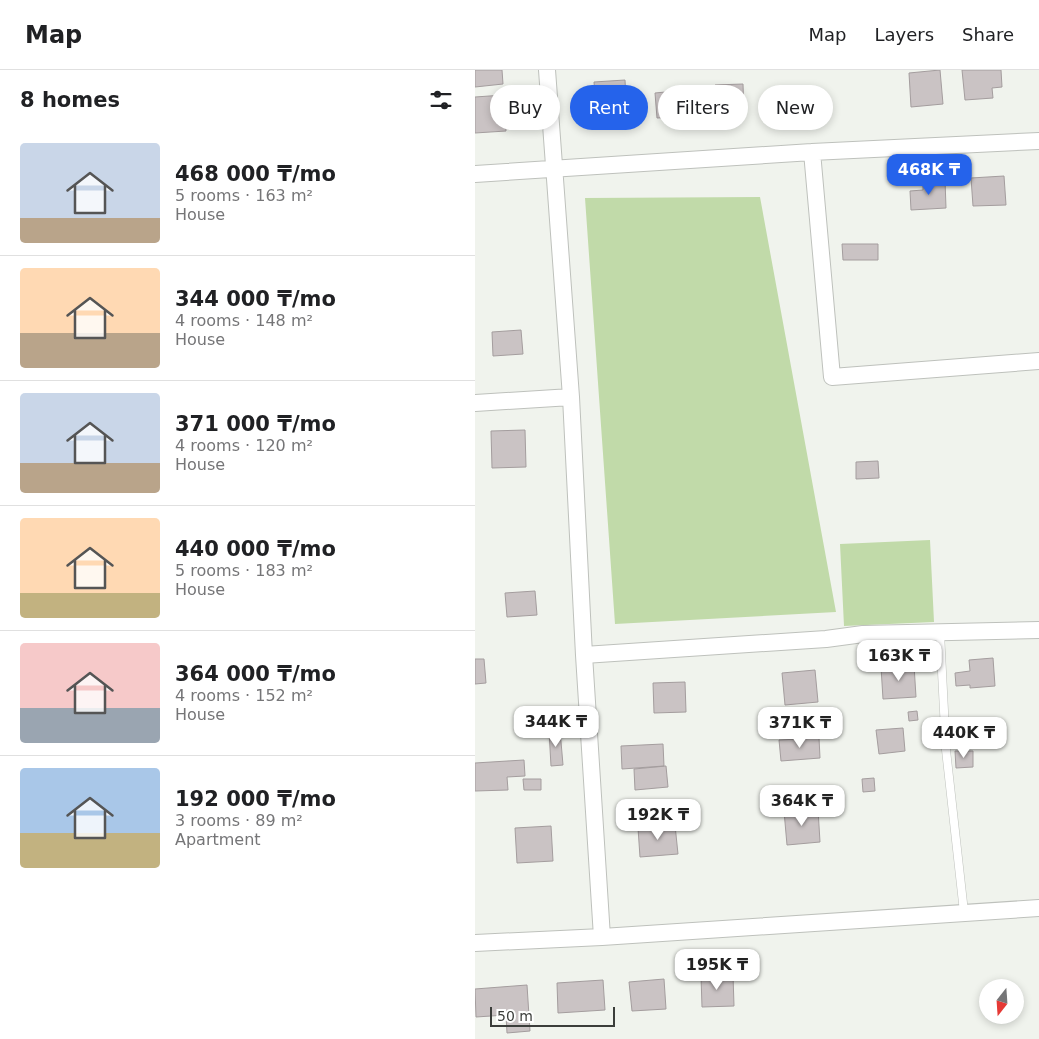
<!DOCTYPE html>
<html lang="en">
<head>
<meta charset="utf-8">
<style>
	body { margin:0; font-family:"DejaVu Sans",sans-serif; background:#f2f2f2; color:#202124; height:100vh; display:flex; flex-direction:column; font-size:19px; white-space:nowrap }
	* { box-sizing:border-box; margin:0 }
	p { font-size:16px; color:#757577 }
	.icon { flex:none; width:28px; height:28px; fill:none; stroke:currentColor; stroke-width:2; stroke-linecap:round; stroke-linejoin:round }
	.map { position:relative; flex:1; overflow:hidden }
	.side { display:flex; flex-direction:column; background:#fff; width:475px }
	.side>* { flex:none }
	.top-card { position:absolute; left:15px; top:15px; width:474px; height:45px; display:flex; gap:10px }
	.needle { width:32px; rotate:197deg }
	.fabs { position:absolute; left:504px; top:909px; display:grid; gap:10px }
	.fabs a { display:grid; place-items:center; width:45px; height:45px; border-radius:50%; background:#fff; box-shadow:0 2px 8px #0003; font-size:25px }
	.scale { position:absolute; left:15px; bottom:12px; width:125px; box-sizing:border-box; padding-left:5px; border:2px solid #3b3d3a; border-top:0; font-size:14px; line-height:18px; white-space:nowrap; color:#3b3d3a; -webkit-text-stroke:4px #fff; paint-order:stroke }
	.price { position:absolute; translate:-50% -42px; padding:0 11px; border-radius:10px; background:#fff; color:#222; font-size:16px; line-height:32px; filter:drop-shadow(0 1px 2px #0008) }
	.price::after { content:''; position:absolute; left:50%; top:30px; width:15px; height:11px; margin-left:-8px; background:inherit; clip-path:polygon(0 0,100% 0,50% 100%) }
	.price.on { background:#2563eb; color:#fff }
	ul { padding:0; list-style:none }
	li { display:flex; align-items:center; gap:15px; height:125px; padding:0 20px }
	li+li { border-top:1px solid #e0e0e0 }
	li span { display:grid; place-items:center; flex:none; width:140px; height:100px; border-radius:5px; color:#555 }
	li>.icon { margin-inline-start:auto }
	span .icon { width:60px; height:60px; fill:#fffc; stroke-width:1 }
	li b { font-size:21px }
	h2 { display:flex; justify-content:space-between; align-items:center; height:60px; padding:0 20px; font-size:21px }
	.tag { padding:0 18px; border-radius:22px; background:#fff; box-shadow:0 2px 8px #0003; font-size:18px; line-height:45px }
	.tag.on { background:#2563eb; color:#fff }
	header { display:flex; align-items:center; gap:30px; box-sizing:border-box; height:70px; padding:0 25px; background:#fff; border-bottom:1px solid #e0e0e0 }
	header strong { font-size:24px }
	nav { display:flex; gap:28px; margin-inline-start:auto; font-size:18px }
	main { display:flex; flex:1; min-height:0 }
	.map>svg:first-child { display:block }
	.green { fill:#c1daa9 }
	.building { fill:#cac3c4; stroke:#a49d9e }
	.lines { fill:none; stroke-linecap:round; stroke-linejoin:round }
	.lane-casing { stroke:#bec1bc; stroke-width:9 }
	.street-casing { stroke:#bec1bc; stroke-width:18 }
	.lane { stroke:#fff; stroke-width:8 }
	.street { stroke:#fff; stroke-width:16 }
</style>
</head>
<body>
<header>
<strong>Map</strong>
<nav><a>Map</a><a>Layers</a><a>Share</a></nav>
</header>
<main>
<section class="side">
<h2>8 homes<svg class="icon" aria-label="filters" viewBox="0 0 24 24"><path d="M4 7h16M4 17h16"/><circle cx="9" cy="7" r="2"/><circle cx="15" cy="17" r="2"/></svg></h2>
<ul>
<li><span style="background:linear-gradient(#c9d6e8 75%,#b9a48a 0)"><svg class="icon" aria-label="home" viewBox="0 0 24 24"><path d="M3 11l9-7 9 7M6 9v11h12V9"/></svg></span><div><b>468 000 ₸/mo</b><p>5 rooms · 163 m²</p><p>House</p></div></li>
<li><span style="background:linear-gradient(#ffd9b3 65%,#b9a48a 0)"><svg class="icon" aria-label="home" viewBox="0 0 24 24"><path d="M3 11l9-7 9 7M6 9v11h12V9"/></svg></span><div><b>344 000 ₸/mo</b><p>4 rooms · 148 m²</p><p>House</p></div></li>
<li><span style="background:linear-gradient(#c9d6e8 70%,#b9a48a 0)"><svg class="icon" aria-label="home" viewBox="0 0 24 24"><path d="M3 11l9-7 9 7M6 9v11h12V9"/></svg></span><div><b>371 000 ₸/mo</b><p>4 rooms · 120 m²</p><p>House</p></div></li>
<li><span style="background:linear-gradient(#ffd9b3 75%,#c2b280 0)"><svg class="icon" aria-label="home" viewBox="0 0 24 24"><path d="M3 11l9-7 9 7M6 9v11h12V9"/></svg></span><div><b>440 000 ₸/mo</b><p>5 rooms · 183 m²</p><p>House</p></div></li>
<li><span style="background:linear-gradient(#f6c9c9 65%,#9aa5b1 0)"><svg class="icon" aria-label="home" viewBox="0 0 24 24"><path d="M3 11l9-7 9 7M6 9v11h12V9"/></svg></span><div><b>364 000 ₸/mo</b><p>4 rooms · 152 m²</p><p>House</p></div></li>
<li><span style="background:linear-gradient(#a9c7e8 65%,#c2b280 0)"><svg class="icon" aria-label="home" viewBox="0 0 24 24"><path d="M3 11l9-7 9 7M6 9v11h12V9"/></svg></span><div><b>192 000 ₸/mo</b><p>3 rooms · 89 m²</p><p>Apartment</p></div></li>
</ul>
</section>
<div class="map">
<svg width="564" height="969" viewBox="0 0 564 969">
	<rect width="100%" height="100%" fill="#f0f3ed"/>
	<path class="green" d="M285 127 361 542 140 554 110 128Z
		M455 470 459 552 369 556 365 474Z"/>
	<path class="building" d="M0 0H27L28 14 0 17Z
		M465 0 468 34 436 37 434 3Z
		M487 0H526L527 17 517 18 518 28 490 30Z
		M150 10 152 49 122 51 119 12Z
		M268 14 269 45 241 46 240 15Z
		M201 21 203 47 182 48 180 23Z
		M29 25 31 61 0 63V27Z
		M118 36 119 49H105L104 37Z
		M529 106 531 135 498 136 496 108Z
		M470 110 471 138 436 140 435 121 448 120V111Z
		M367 174H403V190H368Z
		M46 260 48 284 18 286 17 262Z
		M50 360 51 397 17 398 16 361Z
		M403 391 404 408 381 409V392Z
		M60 521 62 545 32 547 30 523Z
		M518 588 520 616 495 618V615L481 616 480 603 495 601 494 590Z
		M0 589H9L11 613 0 614Z
		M439 595 441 627 408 629 406 597Z
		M340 600 343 632 310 635 307 603Z
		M210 612 211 642 179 643 178 613Z
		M442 641 443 650 434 651 433 642Z
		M484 653 485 669 475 670V654Z
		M428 658 430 681 404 684 401 660Z
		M85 660 88 695 76 696 74 661Z
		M344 668 345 688 306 691 304 670Z
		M188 674 189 696 147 699 146 676Z
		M480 681H498V697L481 698Z
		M49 690 50 706 32 707 33 720 0 721V693Z
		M191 696 193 717 160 720 159 699Z
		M399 708 400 721 388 722 387 709Z
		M48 709H66V720H49Z
		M343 739 345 772 312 775 309 741Z
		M200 755 203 784 165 787 163 758Z
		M76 756 78 791 42 793 40 758Z
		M258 905 259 936 227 937 226 906Z
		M189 909 191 939 157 941 154 912Z
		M128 910 130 940 83 943 82 913Z
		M52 915 55 961 32 963 31 945 1 947 0 919Z"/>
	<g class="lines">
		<defs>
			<path id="lane" d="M465 563 471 680 489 842"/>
			<path id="street" d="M72 0 96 327 109 585 127 867
				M337 82 357 307 564 291
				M0 104 337 82 564 71
				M0 333 96 327
				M109 585 351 569 388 564 564 560
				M0 873 127 867 564 838"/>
		</defs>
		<use href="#lane" class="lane-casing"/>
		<use href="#street" class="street-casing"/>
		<use href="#lane" class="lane"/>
		<use href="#street" class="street"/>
	</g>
</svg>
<div class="fabs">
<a><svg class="needle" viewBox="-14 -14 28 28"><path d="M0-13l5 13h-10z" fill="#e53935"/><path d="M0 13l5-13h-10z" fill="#757577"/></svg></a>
</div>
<div class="scale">50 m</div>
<b class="price on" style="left:454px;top:126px">468K ₸</b>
<b class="price" style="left:424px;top:612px">163K ₸</b>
<b class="price" style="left:81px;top:678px">344K ₸</b>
<b class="price" style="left:325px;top:679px">371K ₸</b>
<b class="price" style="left:489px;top:689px">440K ₸</b>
<b class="price" style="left:327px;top:757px">364K ₸</b>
<b class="price" style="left:183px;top:771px">192K ₸</b>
<b class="price" style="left:242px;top:921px">195K ₸</b>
<div class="top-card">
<a class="tag">Buy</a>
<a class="tag on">Rent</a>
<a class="tag">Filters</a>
<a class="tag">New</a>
</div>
</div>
</main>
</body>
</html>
